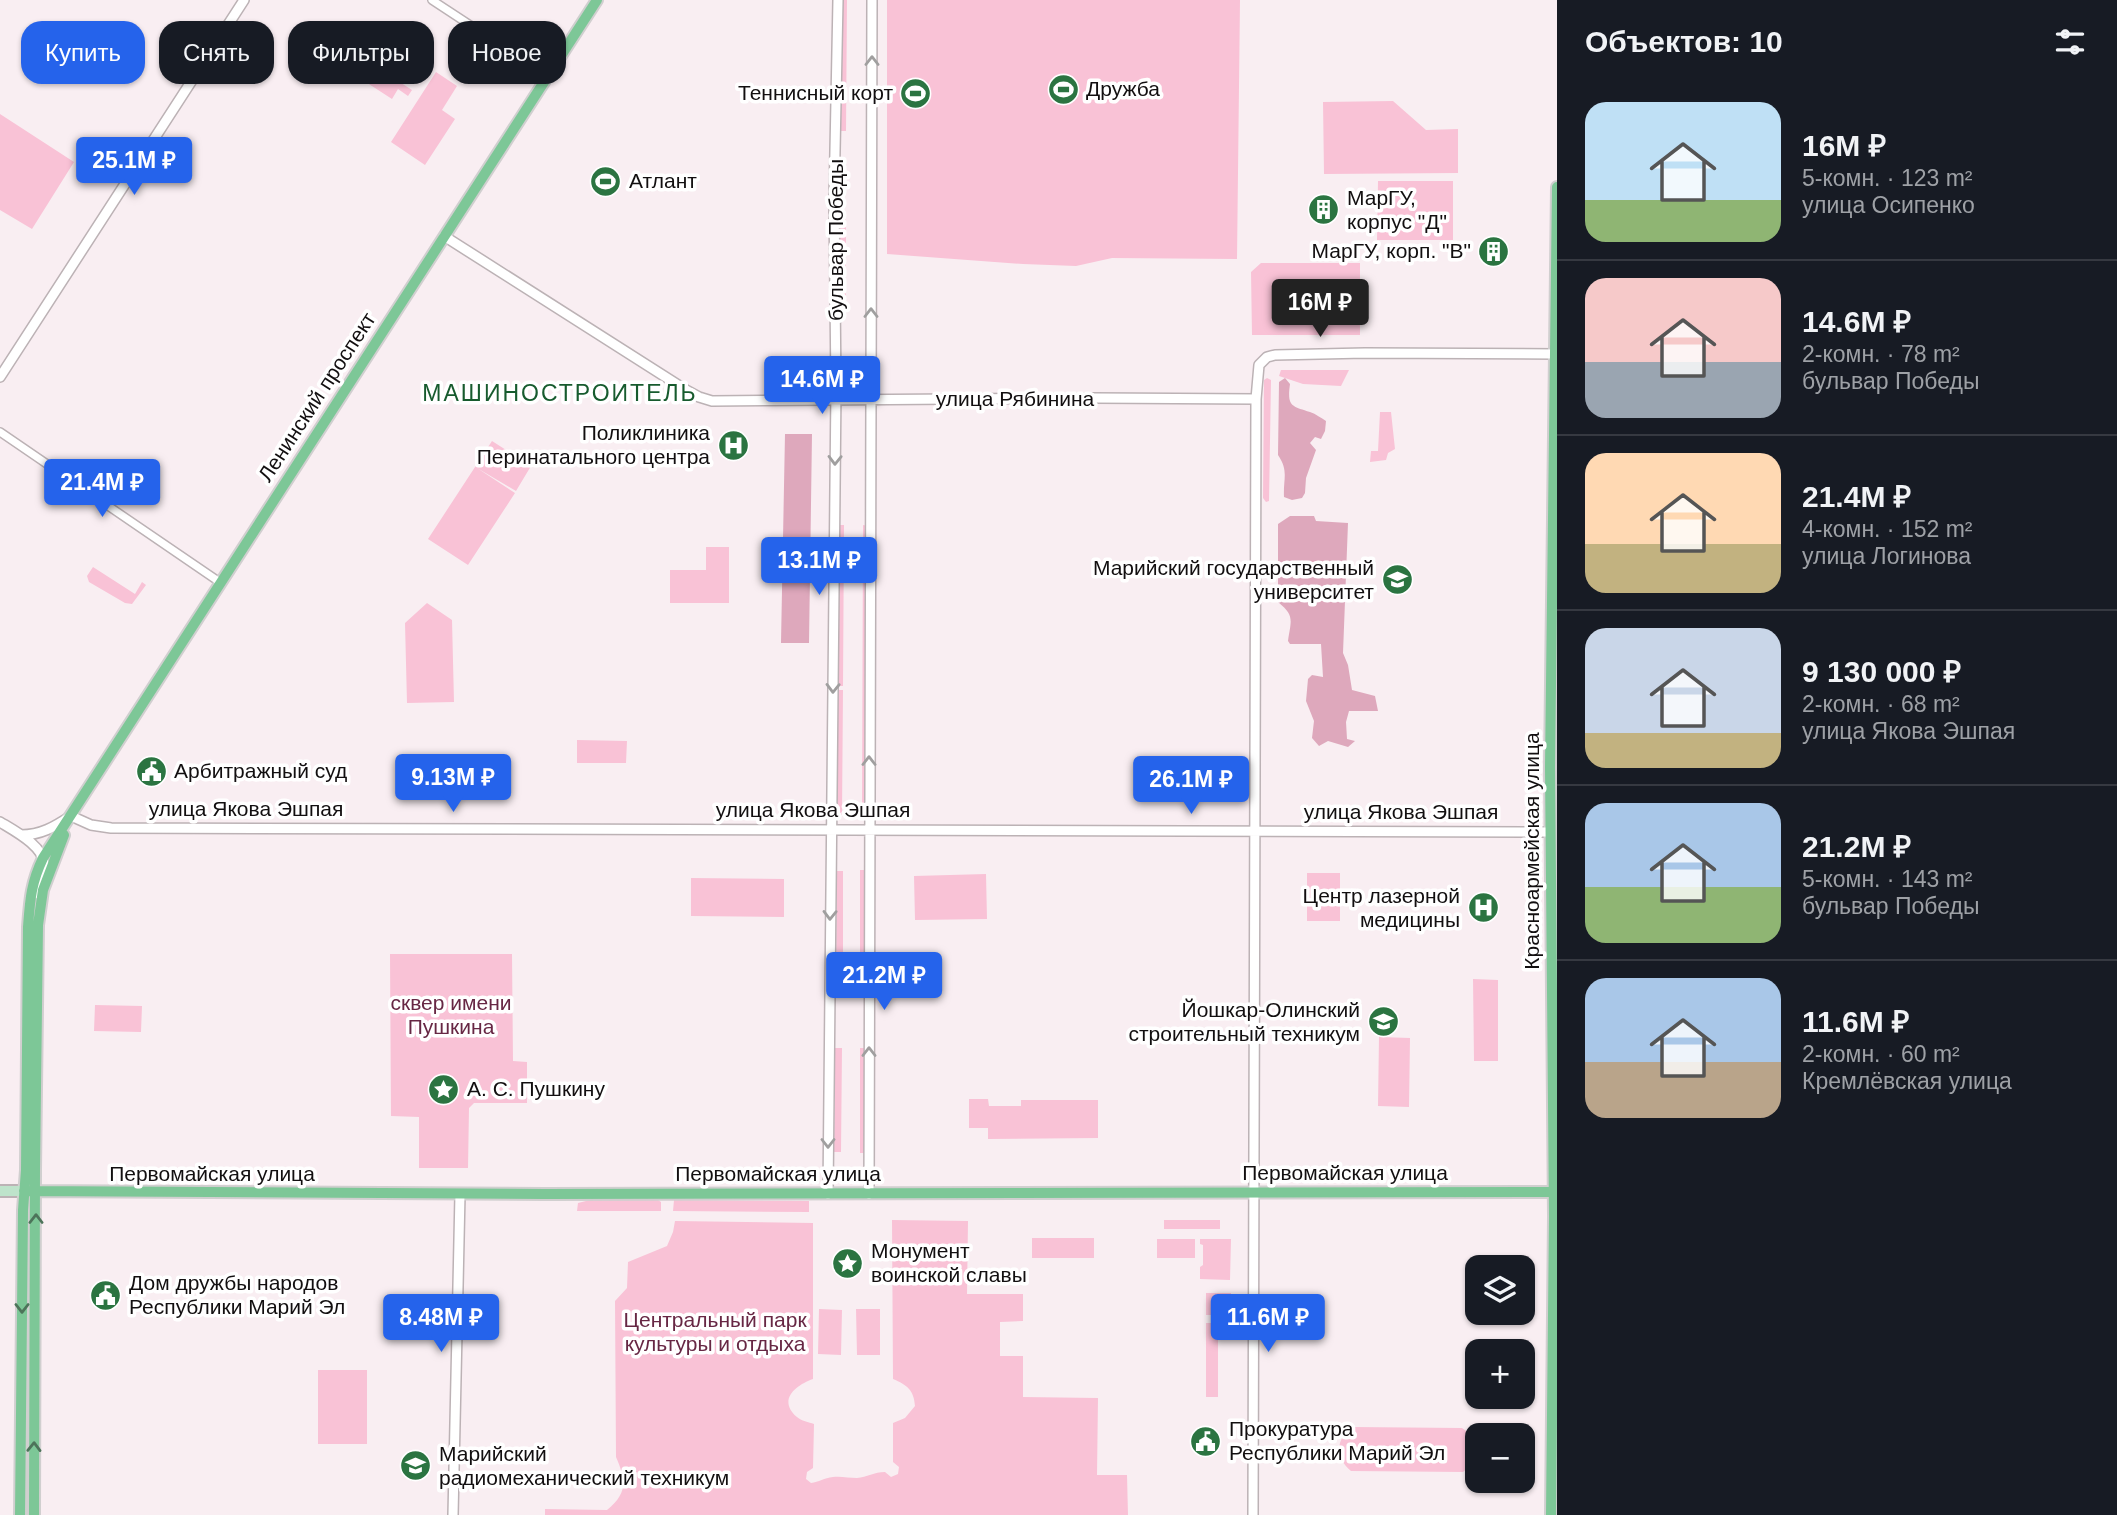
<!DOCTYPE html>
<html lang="ru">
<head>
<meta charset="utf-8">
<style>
	body { margin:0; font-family:Helvetica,sans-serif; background:#20242c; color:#f1f3f6; height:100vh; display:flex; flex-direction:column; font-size:26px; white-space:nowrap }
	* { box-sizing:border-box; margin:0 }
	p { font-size:23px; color:#9ea1a6 }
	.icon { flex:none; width:38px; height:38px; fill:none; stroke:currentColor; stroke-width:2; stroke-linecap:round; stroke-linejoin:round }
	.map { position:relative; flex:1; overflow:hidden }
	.drawer { display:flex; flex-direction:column; background:#171b24; width:560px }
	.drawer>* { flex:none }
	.guide { position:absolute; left:21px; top:21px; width:665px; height:63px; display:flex; gap:14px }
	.controls { position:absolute; left:1465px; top:1255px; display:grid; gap:14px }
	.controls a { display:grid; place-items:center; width:70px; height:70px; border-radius:14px; background:#171b24; box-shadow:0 2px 5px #0004; font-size:35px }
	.price { position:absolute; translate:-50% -60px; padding:0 16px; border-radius:7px; background:#2563eb; color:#fff; font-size:23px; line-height:46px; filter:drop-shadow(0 2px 4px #0008) }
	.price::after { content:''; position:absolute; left:50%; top:42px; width:21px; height:16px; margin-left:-10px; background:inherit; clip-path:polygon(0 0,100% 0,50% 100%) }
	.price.selected { background:#222; color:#fff }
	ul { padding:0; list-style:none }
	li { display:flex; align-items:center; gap:21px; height:175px; padding:0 28px }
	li+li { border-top:2px solid #363941 }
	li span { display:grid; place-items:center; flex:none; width:196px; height:140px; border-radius:21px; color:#555 }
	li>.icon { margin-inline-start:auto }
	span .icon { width:84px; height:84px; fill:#fffc; stroke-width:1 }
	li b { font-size:30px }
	h2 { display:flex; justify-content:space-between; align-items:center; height:84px; padding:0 28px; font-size:30px }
	.chip { padding:0 24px; border-radius:21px; background:#171b24; box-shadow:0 2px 5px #0004; font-size:24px; line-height:63px }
	.chip.selected { background:#2563eb; color:#fff }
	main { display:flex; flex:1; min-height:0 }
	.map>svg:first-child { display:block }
	.green { fill:#f9c2d6 }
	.forest { fill:#dea8bc }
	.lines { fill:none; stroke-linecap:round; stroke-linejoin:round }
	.minor-casing { stroke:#bcb2b5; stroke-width:10 }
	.tertiary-casing { stroke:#bcb2b5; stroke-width:12 }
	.secondary-casing { stroke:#bcb2b5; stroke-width:14 }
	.primary-casing { stroke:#d0cfcf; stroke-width:14 }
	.minor { stroke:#fff; stroke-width:7 }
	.tertiary { stroke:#fff; stroke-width:9 }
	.secondary { stroke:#bee3cb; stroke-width:10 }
	.primary { stroke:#7dc797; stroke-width:10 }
	.oneway { stroke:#a09f9f }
	.oneway2 { stroke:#4d745a }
	.labels { text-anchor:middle; stroke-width:7; stroke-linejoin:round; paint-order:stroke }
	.poi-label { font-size:21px; fill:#120f10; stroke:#fff; text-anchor:start }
	.street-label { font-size:21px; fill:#120f10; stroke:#fff }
	.park-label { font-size:21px; fill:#672744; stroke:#fff }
	.neighbourhood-label { font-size:23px; letter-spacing:2px; fill:#175b2e; stroke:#fff }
</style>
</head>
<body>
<main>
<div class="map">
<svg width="1557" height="1515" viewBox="0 0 1557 1515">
	<rect width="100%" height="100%" fill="#f9eef2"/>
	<path class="green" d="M841 0H847L846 131H840Z
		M887 0H1240L1237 259 1112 258 1076 266 1023 264 887 254Z
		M327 35 412 90 408 96 398 89 392 99 321 53 325 47 321 44Z
		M436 72 457 86 442 110 455 119 425 165 391 142Z
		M1393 101 1426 130 1458 129V173L1324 174 1323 102Z
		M0 114 74 162 32 229 0 210Z
		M1378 181H1453V240H1377Z
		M839 212H846V317H839Z
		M1261 263H1360V335H1252L1251 272Z
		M1281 370H1349L1341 386 1303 384 1279 376Z
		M1267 378 1271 380 1269 501 1266 502 1263 498 1264 380Z
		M1380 412H1391L1395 449 1388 453 1386 460 1370 462 1371 451H1378Z
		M492 441 531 466 516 491 477 468 515 493 468 565 428 539Z
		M839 525H844L843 686H838Z
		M863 525 868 526V816H862Z
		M706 547H729V603H670V570H706Z
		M93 567 135 594 142 582 146 585 132 604 125 603 89 582 87 576Z
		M427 603 452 620 454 702 407 703 405 623Z
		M838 690H843L842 815H837Z
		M577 740 627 741 626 763H577Z
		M860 870H867V972H860Z
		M837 871H843V972H836Z
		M1307 873H1340V921H1307Z
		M986 874 987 919 915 920 914 876Z
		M691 878 784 879V917L691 916Z
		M390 954H512L513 1061 527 1062V1103H474L469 1108 468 1168H419V1117L391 1116Z
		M1473 979 1498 980V1061H1474Z
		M95 1005 142 1006 141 1032 94 1031Z
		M1379 1037 1410 1038 1409 1107 1378 1106Z
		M835 1048H842L841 1152H834Z
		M860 1048H867L866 1153H860Z
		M969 1099H988L989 1106H1021V1100H1098V1138L988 1139V1128H969Z
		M594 1199 658 1200 661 1202V1211H577L578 1203Z
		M674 1200 809 1201V1212L673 1211Z
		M892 1220 968 1221 967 1294H1023V1321L1000 1322V1356H1023V1397L1098 1398 1097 1475H1127L1128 1515H545V1509L607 1510C628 1493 626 1480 616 1457L615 1301 627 1288 628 1262 667 1246 673 1232 675 1221 813 1223V1379C796 1385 777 1400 797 1417 801 1421 809 1422 814 1424L813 1468 807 1472 806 1479 811 1483C819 1482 824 1478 833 1477 841 1476 849 1478 857 1478 867 1477 874 1472 885 1472L891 1477 898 1474 899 1467 893 1462V1423L905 1418 915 1406C914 1390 907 1385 893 1379Z
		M1164 1220H1220V1229H1164Z
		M1032 1238H1094V1258H1032Z
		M1157 1239H1195V1258H1157Z
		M1200 1239H1231L1230 1280 1200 1279V1267L1203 1265V1245L1200 1244Z
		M1206 1293H1231V1315H1206Z
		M819 1309 842 1310 841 1355 818 1354Z
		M856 1309H880V1355H857Z
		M1206 1323H1218V1397H1206Z
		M318 1370H367V1444H318Z
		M1353 1427 1462 1428C1480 1439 1480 1459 1463 1472L1351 1471C1335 1458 1335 1438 1353 1427Z"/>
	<path class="forest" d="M1285 378 1290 384C1287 406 1291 406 1310 412 1316 414 1321 418 1326 421L1325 431 1321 439 1315 437 1310 443 1316 450 1306 478 1305 493 1302 498 1292 500 1284 497C1283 479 1289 471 1278 455L1279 382Z
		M785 434H812L809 643H781Z
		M1290 516H1314L1316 521 1348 523 1343 653 1348 665 1352 690 1375 696 1378 711H1349L1346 722 1347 739 1355 741 1348 747 1328 741 1319 746 1312 738 1314 721 1306 701 1308 679 1312 675 1323 677 1321 644H1290L1288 641C1291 620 1295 616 1278 602V524Z"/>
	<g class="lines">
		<defs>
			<path id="minor" d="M432 0 470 25
				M0 432 221 583"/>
			<path id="tertiary" d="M444 236 686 390 699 397 712 401 1095 398 1256 399
				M0 377 244 0
				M0 822C13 830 46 847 44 866 44 875 39 884 38 894
				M21 835C41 835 54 827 71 816L91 825 111 828 1550 832
				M828 1194 836 387 834 201 838 0
				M869 1194 872 0
				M453 1515 460 1194
				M1253 1515 1256 399 1259 365 1267 357 1275 355 1365 353 1556 354"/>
			<path id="secondary" d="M0 1191H24"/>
			<path id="primary" d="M24 1191 545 1194 1557 1192
				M20 1515 23 1210 26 1170 28 927C30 900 31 883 43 858L597 0
				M34 1515 35 1170 38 925 43 890 64 835
				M1551 1515 1554 1216 1550 767 1557 187"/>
		</defs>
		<use href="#minor" class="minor-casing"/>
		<use href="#tertiary" class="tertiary-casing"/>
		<use href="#secondary" class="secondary-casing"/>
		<use href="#primary" class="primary-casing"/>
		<use href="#minor" class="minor"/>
		<use href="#tertiary" class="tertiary"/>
		<use href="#secondary" class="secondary"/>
		<use href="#primary" class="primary"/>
	</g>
	<defs><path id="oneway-chevron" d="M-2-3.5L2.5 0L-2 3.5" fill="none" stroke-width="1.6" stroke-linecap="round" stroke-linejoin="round" transform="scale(1.75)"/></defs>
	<g class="oneway">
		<use href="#oneway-chevron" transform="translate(872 61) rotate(-90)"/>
		<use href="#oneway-chevron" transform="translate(871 313) rotate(-90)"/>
		<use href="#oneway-chevron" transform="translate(835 460) rotate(91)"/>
		<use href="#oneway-chevron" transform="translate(833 688) rotate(91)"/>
		<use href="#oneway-chevron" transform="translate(869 761) rotate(-90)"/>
		<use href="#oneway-chevron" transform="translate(830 915) rotate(91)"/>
		<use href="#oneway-chevron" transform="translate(869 1052) rotate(-90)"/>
		<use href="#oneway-chevron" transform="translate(828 1143) rotate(90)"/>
	</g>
	<g class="oneway2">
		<use href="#oneway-chevron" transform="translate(36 1219) rotate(-90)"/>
		<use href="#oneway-chevron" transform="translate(22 1308) rotate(90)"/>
		<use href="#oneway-chevron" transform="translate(34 1447) rotate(-89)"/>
	</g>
	<defs>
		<symbol id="stadium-disc" viewBox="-11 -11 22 22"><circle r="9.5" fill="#2b7441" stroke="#fff"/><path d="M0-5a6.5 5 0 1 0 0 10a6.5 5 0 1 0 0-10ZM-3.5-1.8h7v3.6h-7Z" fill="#fff"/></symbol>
		<symbol id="building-disc" viewBox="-11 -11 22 22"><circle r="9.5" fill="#2b7441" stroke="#fff"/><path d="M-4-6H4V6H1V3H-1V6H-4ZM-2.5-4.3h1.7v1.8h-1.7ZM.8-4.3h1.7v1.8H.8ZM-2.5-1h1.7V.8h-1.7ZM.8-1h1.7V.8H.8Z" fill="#fff"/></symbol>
		<symbol id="hospital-disc" viewBox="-11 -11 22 22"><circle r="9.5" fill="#2b7441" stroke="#fff"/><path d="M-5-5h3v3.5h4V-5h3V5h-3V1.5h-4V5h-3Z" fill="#fff"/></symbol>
		<symbol id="university-disc" viewBox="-11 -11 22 22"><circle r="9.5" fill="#2b7441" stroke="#fff"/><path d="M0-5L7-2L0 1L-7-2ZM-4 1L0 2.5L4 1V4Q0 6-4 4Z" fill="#fff"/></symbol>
		<symbol id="civic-disc" viewBox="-11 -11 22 22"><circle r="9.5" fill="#2b7441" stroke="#fff"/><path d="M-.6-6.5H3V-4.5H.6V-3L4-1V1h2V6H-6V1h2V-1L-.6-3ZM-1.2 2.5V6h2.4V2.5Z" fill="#fff"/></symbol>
		<symbol id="sight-disc" viewBox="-11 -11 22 22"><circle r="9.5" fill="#2b7441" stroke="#fff"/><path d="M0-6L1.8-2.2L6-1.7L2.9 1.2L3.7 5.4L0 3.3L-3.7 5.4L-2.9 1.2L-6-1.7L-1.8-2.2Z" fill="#fff"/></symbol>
	</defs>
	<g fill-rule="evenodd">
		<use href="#stadium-disc" x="1046" y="72" width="35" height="35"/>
		<use href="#stadium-disc" x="898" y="76" width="35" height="35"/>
		<use href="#stadium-disc" x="588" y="164" width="35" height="35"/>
		<use href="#building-disc" x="1306" y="192" width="35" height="35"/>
		<use href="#building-disc" x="1476" y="234" width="35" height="35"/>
		<use href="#hospital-disc" x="716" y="428" width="35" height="35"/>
		<use href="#university-disc" x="1380" y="562" width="35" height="35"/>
		<use href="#civic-disc" x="134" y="754" width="35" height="35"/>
		<use href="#hospital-disc" x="1466" y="890" width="35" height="35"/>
		<use href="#university-disc" x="1366" y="1004" width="35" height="35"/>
		<use href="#sight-disc" x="426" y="1072" width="35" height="35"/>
		<use href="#sight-disc" x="830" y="1246" width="35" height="35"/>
		<use href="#civic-disc" x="88" y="1278" width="35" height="35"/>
		<use href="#civic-disc" x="1188" y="1424" width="35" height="35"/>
		<use href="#university-disc" x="398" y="1448" width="35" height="35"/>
	</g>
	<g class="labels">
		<g class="poi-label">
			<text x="1086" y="96">Дружба</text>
			<text x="893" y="100" text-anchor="end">Теннисный корт</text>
			<text x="629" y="188">Атлант</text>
			<text x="1347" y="205">МарГУ,<tspan x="1347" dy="24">корпус "Д"</tspan></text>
			<text x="1471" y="258" text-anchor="end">МарГУ, корп. "В"</text>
			<text x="710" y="440" text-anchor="end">Поликлиника<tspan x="710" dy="24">Перинатального центра</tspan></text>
			<text x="1374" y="575" text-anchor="end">Марийский государственный<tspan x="1374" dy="24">университет</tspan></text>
			<text x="174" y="778">Арбитражный суд</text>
			<text x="1460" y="903" text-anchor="end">Центр лазерной<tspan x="1460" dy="24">медицины</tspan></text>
			<text x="1360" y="1017" text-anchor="end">Йошкар-Олинский<tspan x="1360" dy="24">строительный техникум</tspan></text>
			<text x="467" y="1096">А. С. Пушкину</text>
			<text x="871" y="1258">Монумент<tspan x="871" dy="24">воинской славы</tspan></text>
			<text x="129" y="1290">Дом дружбы народов<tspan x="129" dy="24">Республики Марий Эл</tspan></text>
			<text x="1229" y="1436">Прокуратура<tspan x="1229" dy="24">Республики Марий Эл</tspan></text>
			<text x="439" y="1461">Марийский<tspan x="439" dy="24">радиомеханический техникум</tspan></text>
		</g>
		<g class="street-label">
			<text transform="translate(836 240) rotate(-90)" y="7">бульвар Победы</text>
			<text transform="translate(317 397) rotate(-57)" y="7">Ленинский проспект</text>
			<text x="1015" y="406">улица Рябинина</text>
			<text x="246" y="816">улица Якова Эшпая</text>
			<text x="813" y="817">улица Якова Эшпая</text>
			<text x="1401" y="819">улица Якова Эшпая</text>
			<text transform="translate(1532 851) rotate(-90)" y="7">Красноармейская улица</text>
			<text x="1345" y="1180">Первомайская улица</text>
			<text x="212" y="1181">Первомайская улица</text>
			<text x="778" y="1181">Первомайская улица</text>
		</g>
		<g class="park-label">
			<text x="451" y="1010">сквер имени<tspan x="451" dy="24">Пушкина</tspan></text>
			<text x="715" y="1327">Центральный парк<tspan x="715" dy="24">культуры и отдыха</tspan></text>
		</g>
		<g class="neighbourhood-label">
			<text x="560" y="401">МАШИНОСТРОИТЕЛЬ</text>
		</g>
	</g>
</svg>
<div class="controls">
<a><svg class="icon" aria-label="layers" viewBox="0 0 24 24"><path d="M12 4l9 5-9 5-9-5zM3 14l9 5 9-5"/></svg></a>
<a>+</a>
<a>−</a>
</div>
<b class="price" style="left:134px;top:197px">25.1M ₽</b>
<b class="price selected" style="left:1320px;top:339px">16M ₽</b>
<b class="price" style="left:822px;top:416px">14.6M ₽</b>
<b class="price" style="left:102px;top:519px">21.4M ₽</b>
<b class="price" style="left:819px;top:597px">13.1M ₽</b>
<b class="price" style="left:453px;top:814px">9.13M ₽</b>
<b class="price" style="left:1191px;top:816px">26.1M ₽</b>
<b class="price" style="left:884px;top:1012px">21.2M ₽</b>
<b class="price" style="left:441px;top:1354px">8.48M ₽</b>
<b class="price" style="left:1268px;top:1354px">11.6M ₽</b>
<div class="guide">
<a class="chip selected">Купить</a>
<a class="chip">Снять</a>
<a class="chip">Фильтры</a>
<a class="chip">Новое</a>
</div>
</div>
<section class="drawer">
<h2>Объектов: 10<svg class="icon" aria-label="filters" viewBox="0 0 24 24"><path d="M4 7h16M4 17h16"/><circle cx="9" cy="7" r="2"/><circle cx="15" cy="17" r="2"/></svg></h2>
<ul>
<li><span style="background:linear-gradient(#bfe0f5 70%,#8fb573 0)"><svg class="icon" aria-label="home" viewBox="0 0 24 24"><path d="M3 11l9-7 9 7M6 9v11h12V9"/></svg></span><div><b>16M ₽</b><p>5-комн. · 123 m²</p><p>улица Осипенко</p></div></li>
<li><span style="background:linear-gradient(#f6c9c9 60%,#9aa5b1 0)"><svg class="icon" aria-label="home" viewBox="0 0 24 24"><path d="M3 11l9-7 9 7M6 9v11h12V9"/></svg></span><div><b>14.6M ₽</b><p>2-комн. · 78 m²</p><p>бульвар Победы</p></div></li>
<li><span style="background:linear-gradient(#ffd9b3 65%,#c2b280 0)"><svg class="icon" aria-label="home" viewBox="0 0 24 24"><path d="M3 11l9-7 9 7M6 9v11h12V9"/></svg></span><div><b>21.4M ₽</b><p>4-комн. · 152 m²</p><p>улица Логинова</p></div></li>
<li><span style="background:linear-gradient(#c9d6e8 75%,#c2b280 0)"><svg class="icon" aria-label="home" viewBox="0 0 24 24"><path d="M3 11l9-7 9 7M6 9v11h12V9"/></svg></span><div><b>9 130 000 ₽</b><p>2-комн. · 68 m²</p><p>улица Якова Эшпая</p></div></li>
<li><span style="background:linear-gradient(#a9c7e8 60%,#8fb573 0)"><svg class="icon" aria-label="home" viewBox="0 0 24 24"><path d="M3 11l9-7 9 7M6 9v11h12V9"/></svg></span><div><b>21.2M ₽</b><p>5-комн. · 143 m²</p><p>бульвар Победы</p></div></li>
<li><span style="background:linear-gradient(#a9c7e8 60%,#b9a48a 0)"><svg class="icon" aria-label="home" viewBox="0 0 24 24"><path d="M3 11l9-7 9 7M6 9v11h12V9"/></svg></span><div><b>11.6M ₽</b><p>2-комн. · 60 m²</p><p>Кремлёвская улица</p></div></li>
</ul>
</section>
</main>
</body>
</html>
